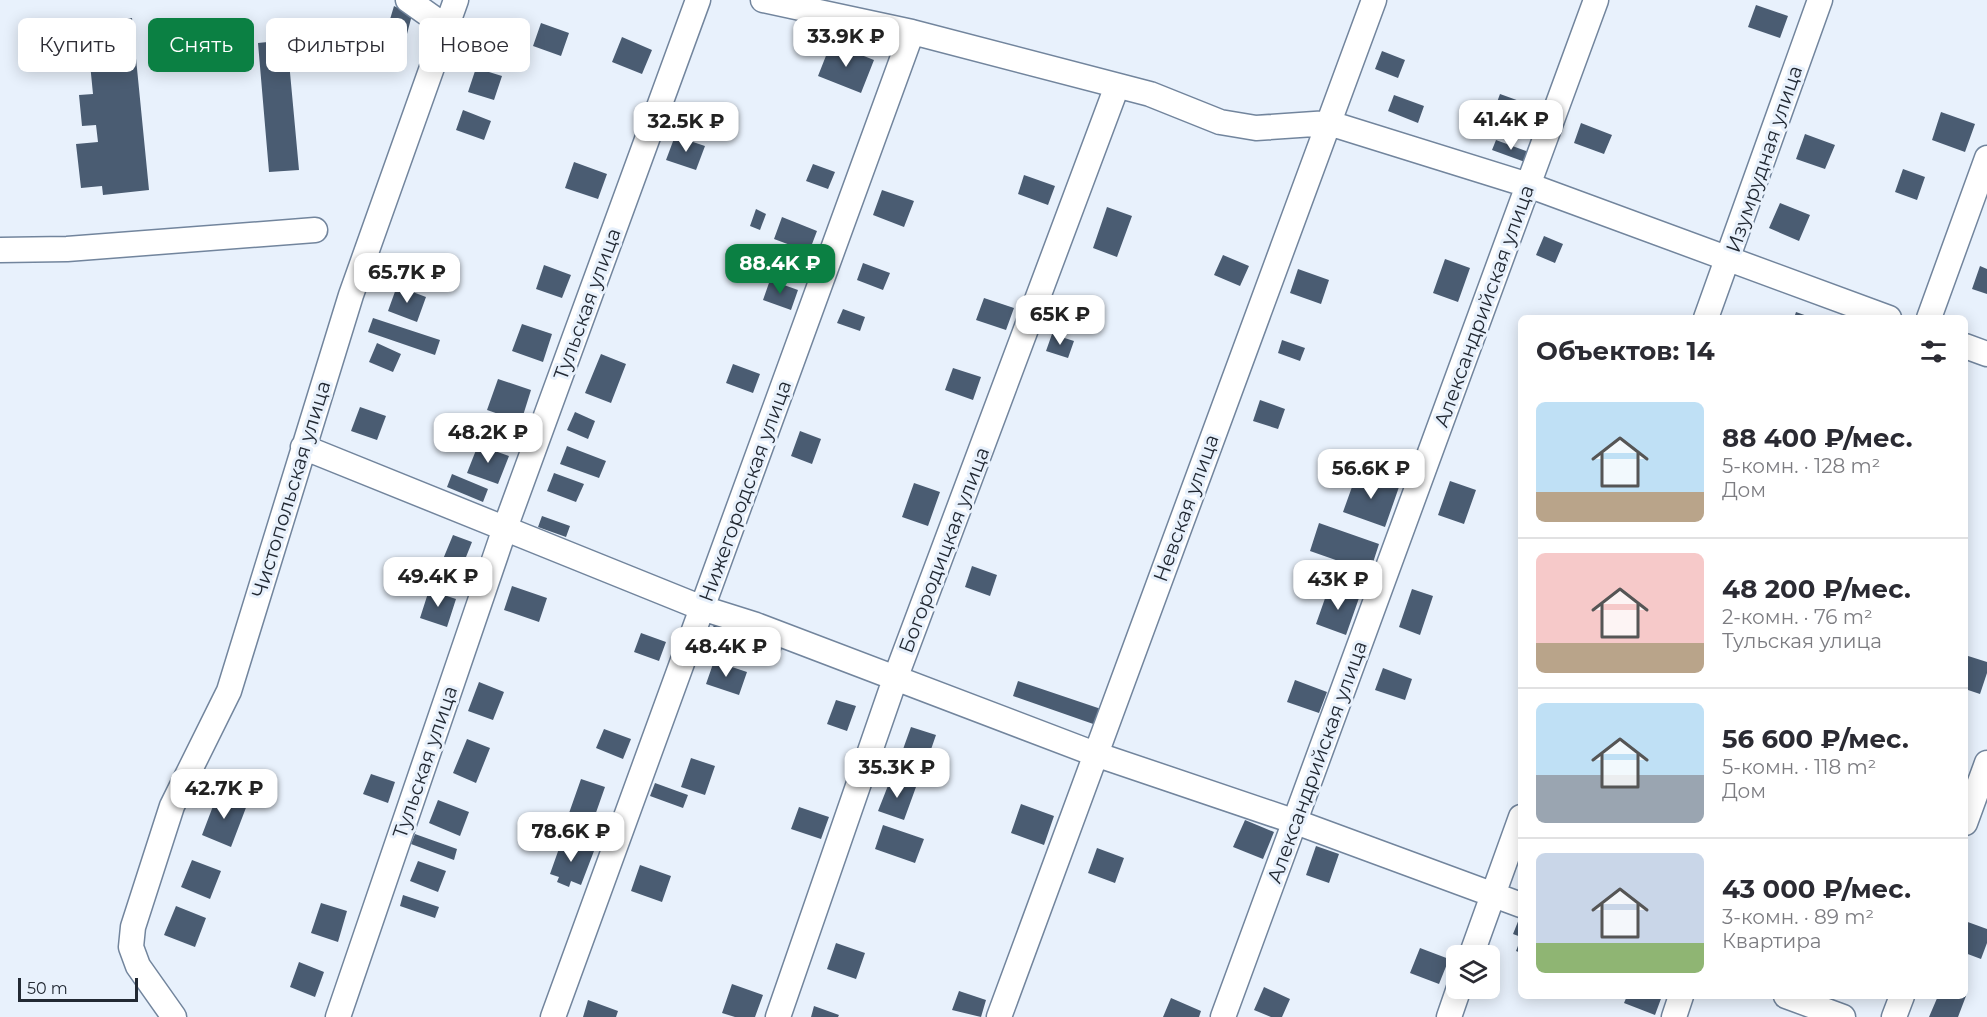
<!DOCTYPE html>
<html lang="ru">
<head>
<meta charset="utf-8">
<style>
	body { margin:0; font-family:Montserrat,sans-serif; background:#f7f7f7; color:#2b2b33; height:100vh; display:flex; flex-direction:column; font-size:22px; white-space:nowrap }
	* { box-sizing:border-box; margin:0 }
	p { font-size:20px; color:#7c7c81 }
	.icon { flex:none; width:33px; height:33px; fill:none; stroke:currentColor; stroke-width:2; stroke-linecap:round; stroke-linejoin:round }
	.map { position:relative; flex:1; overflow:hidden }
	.drawer { position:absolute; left:1518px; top:315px; width:450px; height:684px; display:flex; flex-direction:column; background:#fff; border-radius:9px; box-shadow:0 3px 15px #0003 }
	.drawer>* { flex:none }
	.banner { position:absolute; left:18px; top:18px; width:570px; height:54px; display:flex; gap:12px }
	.controls { position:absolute; left:1446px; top:945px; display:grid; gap:12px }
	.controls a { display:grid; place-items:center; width:54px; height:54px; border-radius:9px; background:#fff; box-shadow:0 3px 15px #0003; font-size:30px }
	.scale { position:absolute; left:18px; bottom:15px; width:120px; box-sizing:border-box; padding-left:6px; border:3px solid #222933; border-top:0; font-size:16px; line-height:21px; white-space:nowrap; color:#222933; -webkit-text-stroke:4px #e8f1fc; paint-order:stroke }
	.price { position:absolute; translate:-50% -51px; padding:0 14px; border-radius:12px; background:#fff; color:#222; font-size:20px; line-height:39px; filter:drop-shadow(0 2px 3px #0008) }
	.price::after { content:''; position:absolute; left:50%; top:36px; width:18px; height:14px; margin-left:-9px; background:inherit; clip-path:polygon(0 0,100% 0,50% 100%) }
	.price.active { background:#0b8043; color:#fff }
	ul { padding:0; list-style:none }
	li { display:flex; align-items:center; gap:18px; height:150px; padding:0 18px }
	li+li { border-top:2px solid #e1e1e2 }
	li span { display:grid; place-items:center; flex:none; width:168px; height:120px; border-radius:9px; color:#555 }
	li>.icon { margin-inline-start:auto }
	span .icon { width:72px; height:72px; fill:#fffc; stroke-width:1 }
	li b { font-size:26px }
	h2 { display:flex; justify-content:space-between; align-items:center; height:72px; padding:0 18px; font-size:26px }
	.chip { padding:0 21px; border-radius:9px; background:#fff; box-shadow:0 3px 15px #0003; font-size:21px; line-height:54px }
	.chip.active { background:#0b8043; color:#fff }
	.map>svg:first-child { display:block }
	.building { fill:#4a5c72 }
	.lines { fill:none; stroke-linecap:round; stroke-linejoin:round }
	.minor-casing { stroke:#72859d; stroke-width:27 }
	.minor { stroke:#fff; stroke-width:24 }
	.labels { text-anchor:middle; stroke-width:6; stroke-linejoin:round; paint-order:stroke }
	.street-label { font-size:20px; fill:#222933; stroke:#e8f1fc }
</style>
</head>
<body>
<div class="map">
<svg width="1987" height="1017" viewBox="0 0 1987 1017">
	<rect width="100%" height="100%" fill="#e8f1fc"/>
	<path class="building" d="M1756 5 1788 16 1780 38 1748 27Z
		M394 6 412 15 407 34 388 26Z
		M132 18 149 190 103 195 102 186 81 188 76 144 98 142 96 125 82 126 79 95 93 94 86 23Z
		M541 23 569 33 561 56 533 46Z
		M622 37 652 50 642 74 612 62Z
		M287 40 299 170 269 172 258 43Z
		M831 43 874 60 861 93 818 76Z
		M1382 51 1405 60 1398 78 1375 69Z
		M476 68 502 76 494 100 468 92Z
		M1500 94 1525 103 1518 122 1493 113Z
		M1394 95 1424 106 1418 123 1388 111Z
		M463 110 491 121 484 140 456 130Z
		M1941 112 1975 124 1965 152 1932 140Z
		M1581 123 1612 135 1604 154 1574 143Z
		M1805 134 1835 145 1825 169 1796 159Z
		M675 136 705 146 696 170 666 160Z
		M1496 140 1529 152 1525 162 1492 150Z
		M574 162 607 174 598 199 565 188Z
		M813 164 835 172 828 189 806 181Z
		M1903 169 1925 177 1917 200 1895 192Z
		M1024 175 1055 186 1048 205 1018 194Z
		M882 190 914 201 904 227 873 215Z
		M1780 203 1810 215 1799 241 1769 228Z
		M1107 207 1132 216 1117 257 1093 248Z
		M756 209 766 214 760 230 750 226Z
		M782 217 817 231 809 252 774 239Z
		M1544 236 1563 244 1555 263 1536 255Z
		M1223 255 1249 266 1240 286 1214 275Z
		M1445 259 1470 268 1458 302 1433 293Z
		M863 263 890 273 883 290 857 280Z
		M544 265 571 275 562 298 536 289Z
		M1980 266 1987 269V294L1972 289Z
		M1298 269 1329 280 1321 304 1290 293Z
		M770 280 798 290 791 310 763 300Z
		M397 286 426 297 417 322 388 311Z
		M984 298 1014 308 1006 330 976 320Z
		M843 309 865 317 860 331 837 323Z
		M1796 312 1813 318H1794Z
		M373 318 440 340 435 355 368 332Z
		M522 324 552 334 543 362 512 351Z
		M1052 334 1074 341 1068 358 1046 351Z
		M1282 340 1305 348 1300 361 1278 353Z
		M377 343 401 354 393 372 369 362Z
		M601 354 626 364 611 403 585 393Z
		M733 364 760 374 753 393 726 383Z
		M953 368 981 377 973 400 945 390Z
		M498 379 531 390 521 422 487 410Z
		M1260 400 1285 409 1278 429 1253 421Z
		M360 407 386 416 377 440 351 431Z
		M575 412 595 421 588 439 567 430Z
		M800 431 821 439 812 464 791 456Z
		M478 445 509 456 498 484 467 473Z
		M567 446 606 461 599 478 560 464Z
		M554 473 584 484 576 502 547 491Z
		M1357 473 1399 487 1385 527 1343 512Z
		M452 474 488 489 483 502 447 487Z
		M1450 481 1476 490 1464 524 1438 515Z
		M914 483 940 492 928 526 902 517Z
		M542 516 570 526 566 537 538 527Z
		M1319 523 1379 544 1370 572 1310 551Z
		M453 535 472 542 460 572 441 564Z
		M972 566 997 575 990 596 965 587Z
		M512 586 547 598 539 622 504 610Z
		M1329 587 1359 598 1346 635 1316 624Z
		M1412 589 1433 596 1420 635 1399 627Z
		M429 590 456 599 447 627 420 618Z
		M715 622 783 645 778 660 710 636Z
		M641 633 666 642 659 661 634 652Z
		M1965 655 1987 662V673L1980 694 1965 689Z
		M714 661 747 672 739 695 706 684Z
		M1383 668 1412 679 1405 700 1375 690Z
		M1295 680 1327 692 1319 713 1287 702Z
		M1018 681 1104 710 1099 726 1013 696Z
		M479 682 504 692 493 720 468 711Z
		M836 700 856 706 847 731 827 724Z
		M911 727 936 735 927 761 902 752Z
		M604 729 631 739 623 759 596 748Z
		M467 739 490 748 476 783 453 773Z
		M889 753 946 773 942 783 886 763Z
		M691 758 715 766 705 795 681 787Z
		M371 774 395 782 388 803 363 794Z
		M891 778 916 787 904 820 878 811Z
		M581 779 605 787 592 824 568 816Z
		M655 783 688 795 683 808 650 796Z
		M218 793 247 805 231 847 202 835Z
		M438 800 469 812 460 836 429 823Z
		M1021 804 1054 816 1044 845 1011 833Z
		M799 807 829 817 821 839 791 829Z
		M1245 820 1274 832 1263 859 1233 847Z
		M570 823 607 836 603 848 566 835Z
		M883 825 924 839 915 863 875 849Z
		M415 834 457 849 454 860 411 844Z
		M562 840 594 851 581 885 571 881 569 887 557 882 559 877 550 874Z
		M1316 846 1339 854 1329 883 1306 875Z
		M1097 848 1124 858 1115 883 1088 873Z
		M192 860 221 871 210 899 181 887Z
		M418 861 446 871 438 892 410 881Z
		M640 865 671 876 662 902 631 891Z
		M403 895 439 907 435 918 400 906Z
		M321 903 347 911 338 942 311 933Z
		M176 906 206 918 195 947 164 935Z
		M1521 914V937L1513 934Z
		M1965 921 1987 929V943L1981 959 1965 953Z
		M1521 938V953L1516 951Z
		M836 943 865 953 856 979 827 969Z
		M1420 948 1449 959 1439 984 1410 973Z
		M299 962 324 972 315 997 290 987Z
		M732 984 763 995 755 1017H735L722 1013Z
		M1264 987 1290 999 1282 1017H1271L1254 1010Z
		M959 991 986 1000 981 1017 952 1010Z
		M1627 996H1662L1655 1015 1624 1003Z
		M1938 996H1966L1958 1017H1929Z
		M1171 998 1201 1011 1199 1017H1163Z
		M588 1000 618 1011 616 1017H583Z
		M814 1006 839 1015 838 1017H811Z"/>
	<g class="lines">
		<defs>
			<path id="minor" d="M408 0 446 27
				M763 0 912 32 1150 94 1220 122 1256 128 1329 123 1528 185 1889 318
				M0 250 67 249 315 230
				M1706 318 1820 0
				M1929 318 1987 158
				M1965 346 1987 354
				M303 447 702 608 756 625 1095 754 1296 822 1521 905
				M1965 823 1987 763
				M1471 956 1521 817
				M1786 996 1843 1017
				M174 1017 138 966 131 947 133 927 172 806 229 691 351 295 456 0
				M338 1017 505 528 698 0
				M553 1017 912 32
				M778 1017 895 679 1117 86
				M999 1017 1374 0
				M1223 1017 1596 0
				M1449 1017 1459 988
				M1674 1017 1681 996
				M1894 1017 1902 996"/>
		</defs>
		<use href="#minor" class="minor-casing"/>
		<use href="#minor" class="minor"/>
	</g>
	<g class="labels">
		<g class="street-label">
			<text transform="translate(1764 159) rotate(-71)" y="7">Изумрудная улица</text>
			<text transform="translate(587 304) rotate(-70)" y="7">Тульская улица</text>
			<text transform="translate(1484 306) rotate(-70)" y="7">Александрийская улица</text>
			<text transform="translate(291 489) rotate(-73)" y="7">Чистопольская улица</text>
			<text transform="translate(745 491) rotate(-70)" y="7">Нижегородская улица</text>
			<text transform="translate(1186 508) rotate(-70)" y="7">Невская улица</text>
			<text transform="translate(944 550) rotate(-69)" y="7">Богородицкая улица</text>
			<text transform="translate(425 762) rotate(-71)" y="7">Тульская улица</text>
			<text transform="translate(1317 762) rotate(-70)" y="7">Александрийская улица</text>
		</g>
	</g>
</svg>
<div class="controls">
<a><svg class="icon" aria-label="layers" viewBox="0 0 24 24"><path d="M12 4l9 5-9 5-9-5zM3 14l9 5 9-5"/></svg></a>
</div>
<div class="scale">50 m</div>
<b class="price" style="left:846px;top:68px">33.9K ₽</b>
<b class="price" style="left:1511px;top:151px">41.4K ₽</b>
<b class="price" style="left:686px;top:153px">32.5K ₽</b>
<b class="price active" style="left:780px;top:295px">88.4K ₽</b>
<b class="price" style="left:407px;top:304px">65.7K ₽</b>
<b class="price" style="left:1060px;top:346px">65K ₽</b>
<b class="price" style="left:488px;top:464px">48.2K ₽</b>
<b class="price" style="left:1371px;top:500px">56.6K ₽</b>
<b class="price" style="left:438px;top:608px">49.4K ₽</b>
<b class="price" style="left:1338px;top:611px">43K ₽</b>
<b class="price" style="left:726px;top:678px">48.4K ₽</b>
<b class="price" style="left:897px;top:799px">35.3K ₽</b>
<b class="price" style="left:224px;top:820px">42.7K ₽</b>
<b class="price" style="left:571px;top:863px">78.6K ₽</b>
<div class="banner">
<a class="chip">Купить</a>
<a class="chip active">Снять</a>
<a class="chip">Фильтры</a>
<a class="chip">Новое</a>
</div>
<section class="drawer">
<h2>Объектов: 14<svg class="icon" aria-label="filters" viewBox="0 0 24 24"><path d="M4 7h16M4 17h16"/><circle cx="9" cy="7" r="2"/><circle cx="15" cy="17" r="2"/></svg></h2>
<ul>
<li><span style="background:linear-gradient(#bfe0f5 75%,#b9a48a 0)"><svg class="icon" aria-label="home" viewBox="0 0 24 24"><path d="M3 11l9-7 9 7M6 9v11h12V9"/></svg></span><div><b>88 400 ₽/мес.</b><p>5-комн. · 128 m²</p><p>Дом</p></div></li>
<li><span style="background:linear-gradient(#f6c9c9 75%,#b9a48a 0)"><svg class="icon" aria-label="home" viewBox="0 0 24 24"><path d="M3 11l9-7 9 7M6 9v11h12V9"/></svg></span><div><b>48 200 ₽/мес.</b><p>2-комн. · 76 m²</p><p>Тульская улица</p></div></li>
<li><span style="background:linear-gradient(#bfe0f5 60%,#9aa5b1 0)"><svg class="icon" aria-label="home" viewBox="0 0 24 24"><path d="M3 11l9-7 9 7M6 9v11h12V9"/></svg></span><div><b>56 600 ₽/мес.</b><p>5-комн. · 118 m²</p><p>Дом</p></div></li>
<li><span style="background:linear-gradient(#c9d6e8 75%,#8fb573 0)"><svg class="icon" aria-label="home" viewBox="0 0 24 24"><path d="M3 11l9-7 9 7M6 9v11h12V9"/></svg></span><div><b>43 000 ₽/мес.</b><p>3-комн. · 89 m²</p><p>Квартира</p></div></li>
</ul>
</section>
</div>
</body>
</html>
